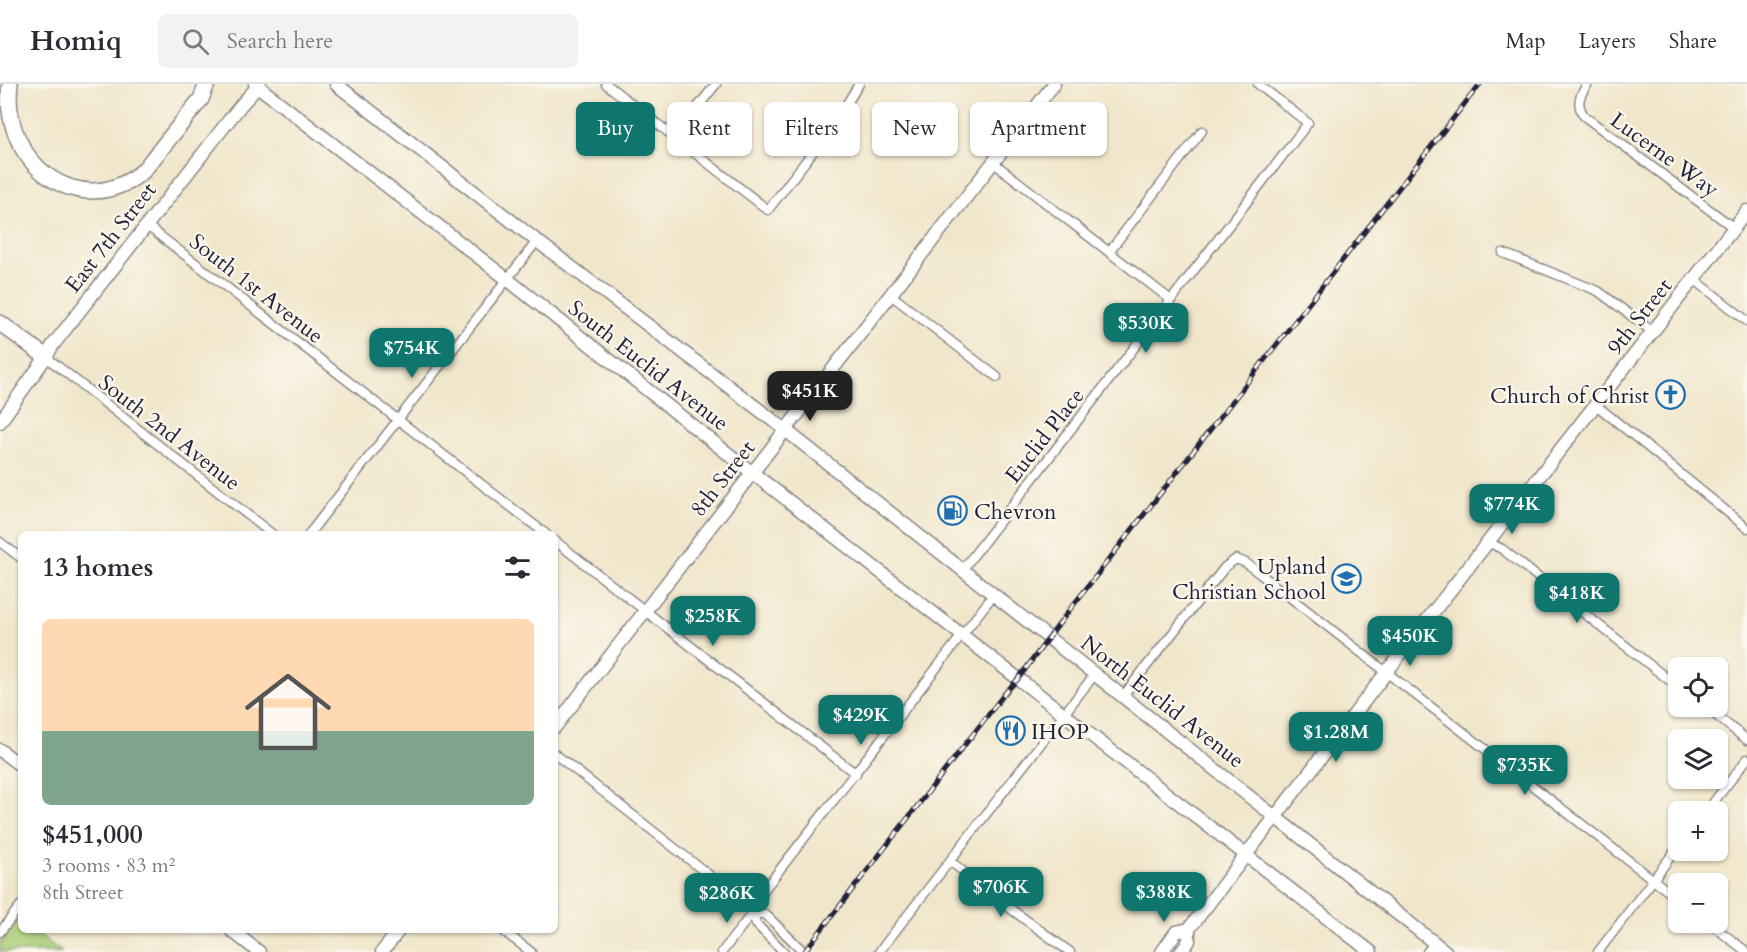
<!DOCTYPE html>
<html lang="en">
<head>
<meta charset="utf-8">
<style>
	body { margin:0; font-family:Cardo,serif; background:#f2f2f3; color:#2b2b33; height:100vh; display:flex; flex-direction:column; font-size:22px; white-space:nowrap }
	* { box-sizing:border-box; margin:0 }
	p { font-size:20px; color:#7c7c81 }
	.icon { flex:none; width:33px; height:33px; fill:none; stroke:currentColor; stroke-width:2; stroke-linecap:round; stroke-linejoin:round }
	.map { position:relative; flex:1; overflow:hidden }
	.details { position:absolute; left:18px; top:447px; width:540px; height:402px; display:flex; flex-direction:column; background:#fff; border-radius:9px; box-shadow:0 2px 4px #0004 }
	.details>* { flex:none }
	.guide { position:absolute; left:576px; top:18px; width:570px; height:54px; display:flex; gap:12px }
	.controls { position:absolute; left:1668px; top:573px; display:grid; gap:12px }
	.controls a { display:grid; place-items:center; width:60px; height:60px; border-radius:9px; background:#fff; box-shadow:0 2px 4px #0004; font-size:30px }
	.price { position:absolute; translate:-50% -51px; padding:0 14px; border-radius:12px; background:#0f766e; color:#fff; font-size:20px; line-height:39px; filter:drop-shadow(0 2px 3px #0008) }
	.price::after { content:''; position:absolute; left:50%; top:36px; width:18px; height:14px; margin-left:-9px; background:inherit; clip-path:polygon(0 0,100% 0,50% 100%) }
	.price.current { background:#222; color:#fff }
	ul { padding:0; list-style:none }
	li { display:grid; align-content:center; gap:12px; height:318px; padding:0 24px }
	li+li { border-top:2px solid #e1e1e2 }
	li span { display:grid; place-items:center; height:186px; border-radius:9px; color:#555 }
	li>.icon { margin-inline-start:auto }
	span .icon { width:108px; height:108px; fill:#fffc; stroke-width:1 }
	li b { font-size:26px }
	h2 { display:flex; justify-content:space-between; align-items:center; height:72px; padding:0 24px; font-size:26px }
	.chip { padding:0 21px; border-radius:9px; background:#fff; box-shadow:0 2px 4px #0004; font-size:21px; line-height:54px }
	.chip.current { background:#0f766e; color:#fff }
	header { display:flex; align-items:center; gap:36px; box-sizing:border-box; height:84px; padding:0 30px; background:#fff; border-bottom:2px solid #e1e1e2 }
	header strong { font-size:28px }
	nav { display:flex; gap:33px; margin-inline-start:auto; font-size:21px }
	.search { width:420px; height:54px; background:#f2f2f3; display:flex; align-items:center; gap:15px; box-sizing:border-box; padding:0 21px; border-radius:9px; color:#7c7c81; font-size:22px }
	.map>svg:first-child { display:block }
	.green { fill:#a9ce78; stroke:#66785a; stroke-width:1.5 }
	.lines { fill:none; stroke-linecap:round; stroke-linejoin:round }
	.street-casing { stroke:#898483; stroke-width:11 }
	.secondary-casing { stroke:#898483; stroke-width:15 }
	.primary-casing { stroke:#898483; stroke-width:15 }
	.highway-casing { stroke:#898483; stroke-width:18 }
	.street { stroke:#fff; stroke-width:8 }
	.secondary { stroke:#fff; stroke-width:12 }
	.primary { stroke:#fff; stroke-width:12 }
	.highway { stroke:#fff; stroke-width:15 }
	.rail-casing { stroke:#22223b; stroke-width:5 }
	.rail { stroke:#fbf7ec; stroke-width:3; stroke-dasharray:9; stroke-linecap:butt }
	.labels { text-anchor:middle; stroke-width:4.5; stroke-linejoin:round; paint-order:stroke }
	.street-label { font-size:22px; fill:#22223b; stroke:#fbf7ec }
	.poi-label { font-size:22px; fill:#22223b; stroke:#fbf7ec; text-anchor:end }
</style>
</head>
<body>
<header>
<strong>Homiq</strong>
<div class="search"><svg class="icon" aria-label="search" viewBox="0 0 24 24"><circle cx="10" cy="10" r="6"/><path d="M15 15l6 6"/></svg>Search here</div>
<nav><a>Map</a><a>Layers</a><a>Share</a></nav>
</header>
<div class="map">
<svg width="1747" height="868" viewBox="0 0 1747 868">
	<rect width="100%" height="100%" fill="#fbf7ec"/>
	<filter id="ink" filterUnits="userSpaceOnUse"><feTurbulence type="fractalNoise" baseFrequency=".0167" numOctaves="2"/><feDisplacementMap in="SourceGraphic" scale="12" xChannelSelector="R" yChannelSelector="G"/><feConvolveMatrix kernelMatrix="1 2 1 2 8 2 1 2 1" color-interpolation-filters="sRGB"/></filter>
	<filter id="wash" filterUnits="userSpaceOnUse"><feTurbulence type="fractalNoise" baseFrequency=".008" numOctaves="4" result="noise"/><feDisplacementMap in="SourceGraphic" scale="24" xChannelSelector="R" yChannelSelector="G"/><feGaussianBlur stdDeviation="1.35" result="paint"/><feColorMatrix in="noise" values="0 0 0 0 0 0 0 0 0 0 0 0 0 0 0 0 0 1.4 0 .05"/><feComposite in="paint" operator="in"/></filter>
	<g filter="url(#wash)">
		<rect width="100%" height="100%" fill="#f0e6cb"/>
		<path class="green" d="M19 835 21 836V846H33L61 868H0V859Z"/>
	</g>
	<g filter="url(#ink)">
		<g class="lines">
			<defs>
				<path id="street" d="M606 0 768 126 835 39 859 0
					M1588 0C1579 11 1576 20 1584 32L1734 144
					M674 53 716 0
					M994 79 1171 216
					M146 141 546 450
					M1109 168 1202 47
					M1503 169 1598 207 1653 248
					M1694 195 1747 237
					M891 211 997 293
					M46 273 272 450
					M1596 321 1747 444
					M309 450 537 157
					M555 457 856 690
					M0 458 21 474
					M1488 458 1502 465 1678 603
					M963 485 1308 39 1258 0
					M1123 612 1225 483 1236 475 1246 479 1678 815
					M1704 622 1747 656
					M555 670 714 795 753 828 765 830 804 868
					M1706 728 1747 675
					M950 777 1008 823 1070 868
					M753 828 756 840 784 868
					M1708 838 1747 868
					M502 846 531 868
					M0 848 21 821
					M722 868 753 828 757 815 994 510
					M879 868 1095 590
					M1427 868 1434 859
					M1598 868 1678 763"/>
				<path id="secondary" d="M0 338 46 273
					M555 643 1054 0
					M0 666 21 682
					M231 846 259 868
					M382 868 399 846
					M1162 868 1176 848 1189 845
					M1181 868 1189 857V845L1409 559 1747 127"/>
				<path id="primary" d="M255 0 507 195 741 380 1371 868
					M336 0 537 157 774 337 1446 868
					M46 273 53 261 241 21 260 0"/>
				<path id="highway" d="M10 0C0 79 80 140 143 87L201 15 207 0
					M0 239 46 273"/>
			</defs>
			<use href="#street" class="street-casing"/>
			<use href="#secondary" class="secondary-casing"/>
			<use href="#primary" class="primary-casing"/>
			<use href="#highway" class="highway-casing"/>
			<use href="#street" class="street"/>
			<use href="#secondary" class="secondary"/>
			<use href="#primary" class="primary"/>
			<use href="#highway" class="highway"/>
			<defs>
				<path id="rail" d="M804 868 1005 609 1018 595 1071 524 1480 0"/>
			</defs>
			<use href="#rail" class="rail-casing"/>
			<use href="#rail" class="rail"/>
		</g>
	</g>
	<defs>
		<symbol id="church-ring" viewBox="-11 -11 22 22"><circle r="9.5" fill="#fbf7ec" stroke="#1f6fb2" stroke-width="1.5"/><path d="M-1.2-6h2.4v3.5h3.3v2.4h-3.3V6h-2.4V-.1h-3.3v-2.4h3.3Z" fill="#1f6fb2"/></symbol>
		<symbol id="fuel-ring" viewBox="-11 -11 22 22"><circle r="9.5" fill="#fbf7ec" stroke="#1f6fb2" stroke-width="1.5"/><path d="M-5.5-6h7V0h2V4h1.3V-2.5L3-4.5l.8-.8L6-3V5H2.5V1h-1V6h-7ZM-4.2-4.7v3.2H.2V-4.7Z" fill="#1f6fb2"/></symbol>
		<symbol id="school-ring" viewBox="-11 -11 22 22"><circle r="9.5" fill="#fbf7ec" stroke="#1f6fb2" stroke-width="1.5"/><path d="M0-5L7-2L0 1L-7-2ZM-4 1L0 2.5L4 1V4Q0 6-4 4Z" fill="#1f6fb2"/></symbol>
		<symbol id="restaurant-ring" viewBox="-11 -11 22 22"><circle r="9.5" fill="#fbf7ec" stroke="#1f6fb2" stroke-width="1.5"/><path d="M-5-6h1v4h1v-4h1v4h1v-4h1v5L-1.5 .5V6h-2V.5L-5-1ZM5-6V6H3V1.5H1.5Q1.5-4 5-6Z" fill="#1f6fb2"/></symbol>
	</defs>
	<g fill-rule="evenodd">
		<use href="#church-ring" x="1654" y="294" width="33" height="33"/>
		<use href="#fuel-ring" x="936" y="410" width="33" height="33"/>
		<use href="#school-ring" x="1330" y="478" width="33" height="33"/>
		<use href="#restaurant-ring" x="994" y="630" width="33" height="33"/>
	</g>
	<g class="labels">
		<g class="street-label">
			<text transform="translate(1665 70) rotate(36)" y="8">Lucerne Way</text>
			<text transform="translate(110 153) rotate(-52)" y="8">East 7th Street</text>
			<text transform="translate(257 204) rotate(38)" y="8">South 1st Avenue</text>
			<text transform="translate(1639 232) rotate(-52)" y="8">9th Street</text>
			<text transform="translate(649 281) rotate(38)" y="8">South Euclid Avenue</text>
			<text transform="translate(170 348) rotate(38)" y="8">South 2nd Avenue</text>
			<text transform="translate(1044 351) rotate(-52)" y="8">Euclid Place</text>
			<text transform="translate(722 394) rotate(-52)" y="8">8th Street</text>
			<text transform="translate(1163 617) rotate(38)" y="8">North Euclid Avenue</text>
		</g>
		<g class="poi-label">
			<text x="1649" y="319">Church of Christ</text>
			<text x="974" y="435" text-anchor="start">Chevron</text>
			<text x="1326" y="490">Upland<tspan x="1326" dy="25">Christian School</tspan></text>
			<text x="1031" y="655" text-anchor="start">IHOP</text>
		</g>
	</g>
</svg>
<div class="controls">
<a><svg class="icon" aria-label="locate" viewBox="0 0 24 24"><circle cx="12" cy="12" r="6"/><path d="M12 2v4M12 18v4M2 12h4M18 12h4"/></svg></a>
<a><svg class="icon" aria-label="layers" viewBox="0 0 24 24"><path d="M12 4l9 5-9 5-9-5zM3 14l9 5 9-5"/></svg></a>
<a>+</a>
<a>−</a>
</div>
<b class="price" style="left:1146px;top:270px">$530K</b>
<b class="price" style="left:412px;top:295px">$754K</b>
<b class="price current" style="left:810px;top:338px">$451K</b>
<b class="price" style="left:1512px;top:451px">$774K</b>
<b class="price" style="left:1577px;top:540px">$418K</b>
<b class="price" style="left:713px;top:563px">$258K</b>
<b class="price" style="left:1410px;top:583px">$450K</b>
<b class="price" style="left:861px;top:662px">$429K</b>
<b class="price" style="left:1336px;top:679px">$1.28M</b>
<b class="price" style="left:1525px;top:712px">$735K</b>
<b class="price" style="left:1001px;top:834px">$706K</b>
<b class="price" style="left:1164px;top:839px">$388K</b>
<b class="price" style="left:727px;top:840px">$286K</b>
<div class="guide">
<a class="chip current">Buy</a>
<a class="chip">Rent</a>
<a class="chip">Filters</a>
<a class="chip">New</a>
<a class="chip">Apartment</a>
</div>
<section class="details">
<h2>13 homes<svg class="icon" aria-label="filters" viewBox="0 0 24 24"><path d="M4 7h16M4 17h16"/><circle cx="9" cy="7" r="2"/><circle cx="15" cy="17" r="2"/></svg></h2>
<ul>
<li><span style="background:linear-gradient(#ffd9b3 60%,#7fa58c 0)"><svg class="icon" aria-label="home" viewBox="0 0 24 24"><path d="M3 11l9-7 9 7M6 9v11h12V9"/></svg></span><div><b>$451,000</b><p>3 rooms · 83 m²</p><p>8th Street</p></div></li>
</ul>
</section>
</div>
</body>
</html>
